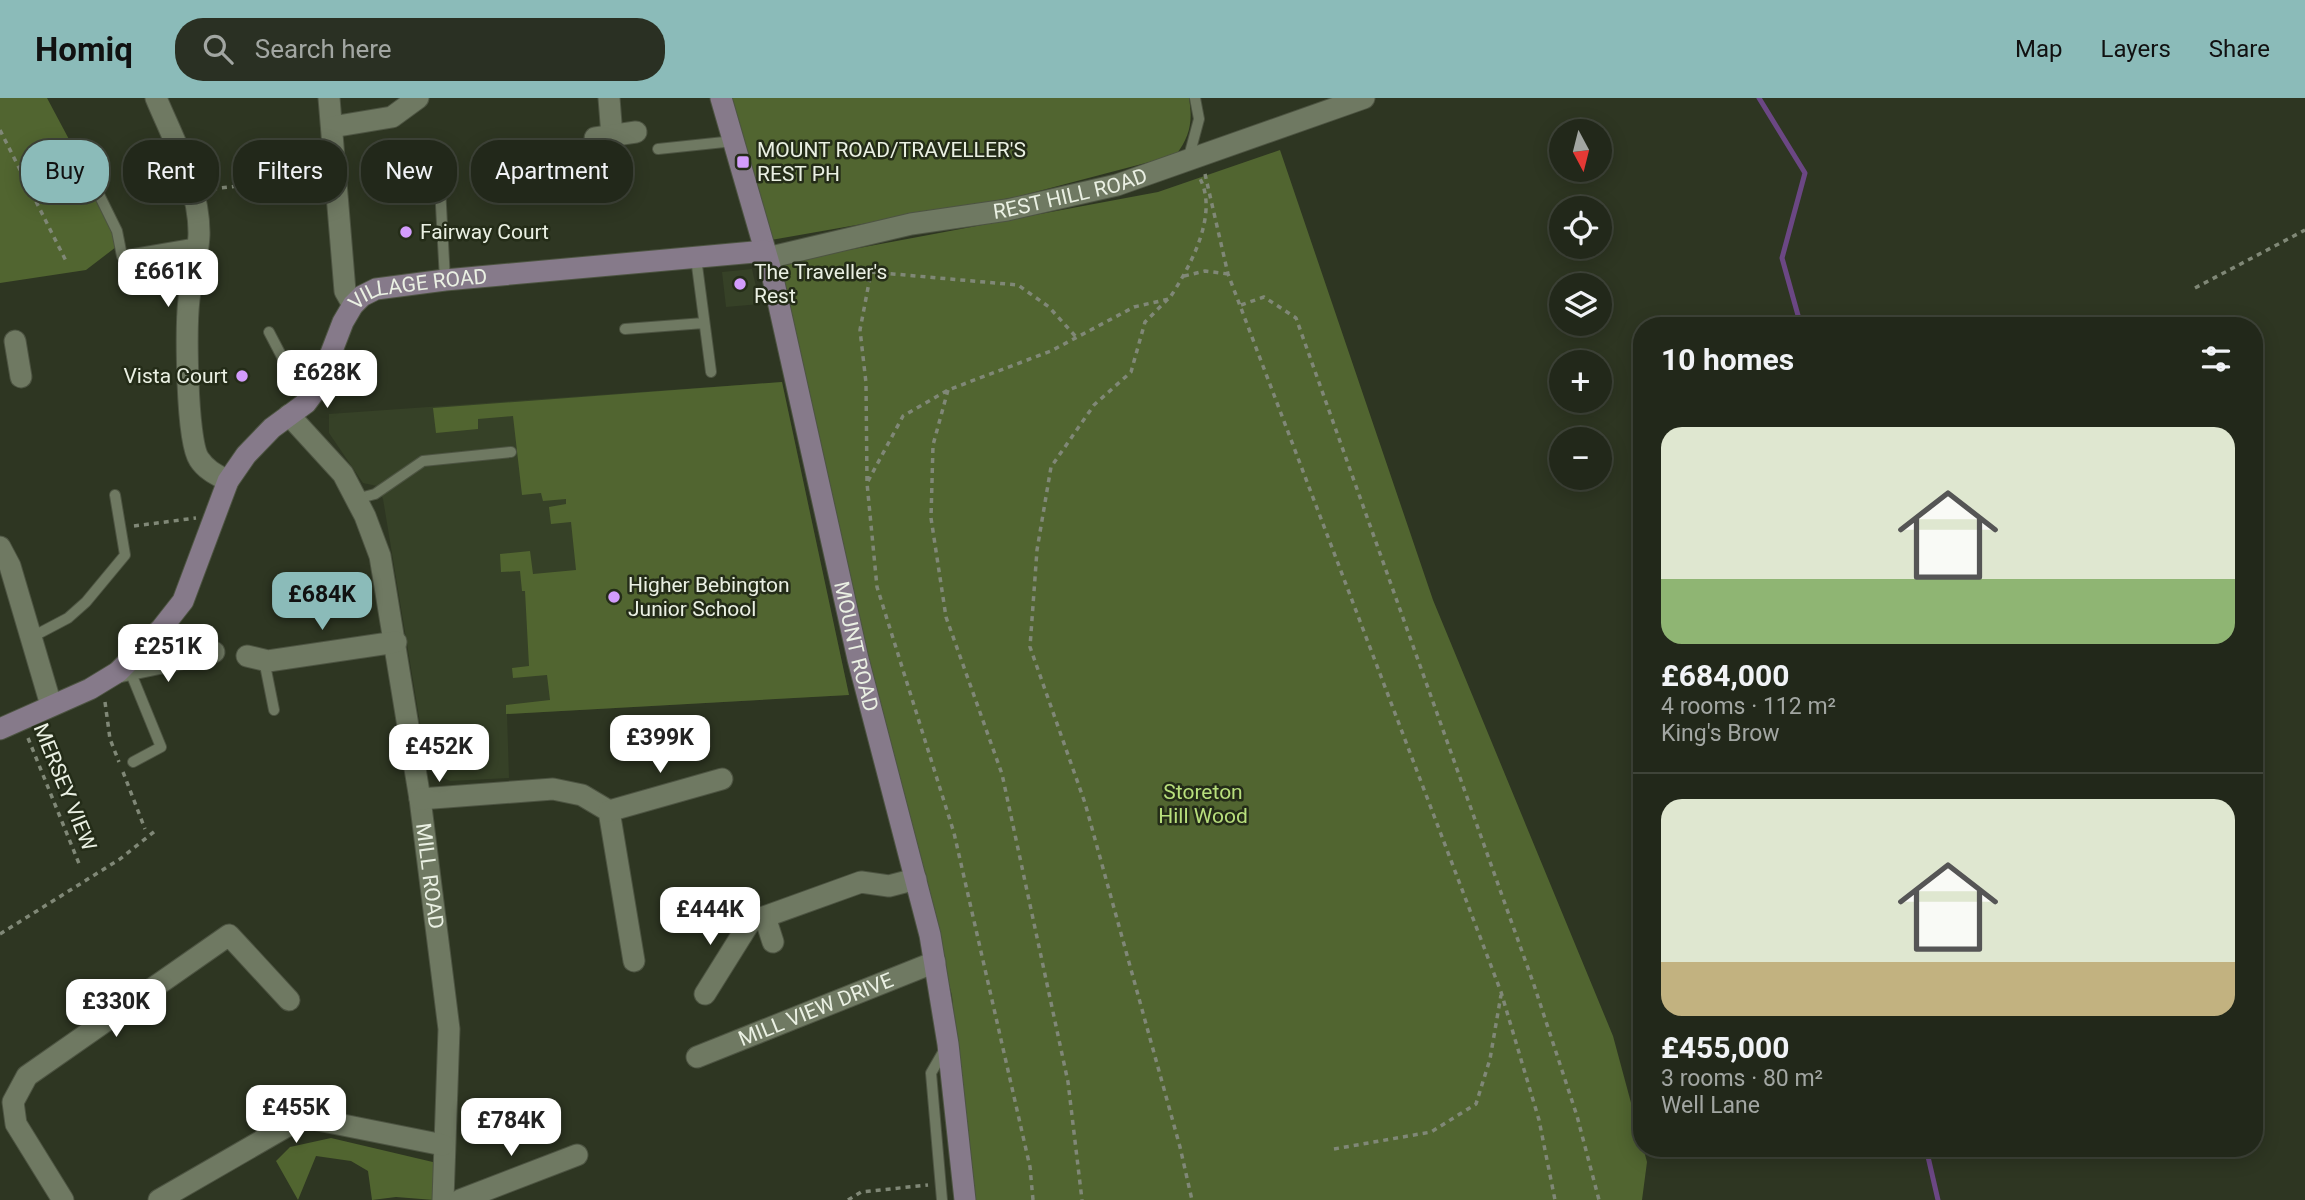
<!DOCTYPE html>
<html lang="en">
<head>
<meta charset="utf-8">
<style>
	body { margin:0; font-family:Roboto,sans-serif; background:#2a3023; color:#f1f3f6; height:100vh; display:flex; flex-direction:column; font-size:26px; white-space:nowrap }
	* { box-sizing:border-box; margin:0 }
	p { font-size:23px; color:#a2a6a2 }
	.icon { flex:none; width:38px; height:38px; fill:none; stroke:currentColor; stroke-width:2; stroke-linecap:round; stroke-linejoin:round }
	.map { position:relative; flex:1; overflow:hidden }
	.details { position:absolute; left:1633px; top:219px; width:630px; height:840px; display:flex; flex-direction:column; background:#22281a; border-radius:28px; box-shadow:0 4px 18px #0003,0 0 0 2px #3f4439 }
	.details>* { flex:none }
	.banner { position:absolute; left:21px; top:42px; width:665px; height:63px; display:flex; gap:14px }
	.needle { width:46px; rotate:173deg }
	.buttons { position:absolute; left:1549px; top:21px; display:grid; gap:14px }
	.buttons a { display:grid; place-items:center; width:63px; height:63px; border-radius:50%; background:#22281a; box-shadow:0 4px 18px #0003,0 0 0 2px #3f4439; font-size:35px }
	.price { position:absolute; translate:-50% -60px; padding:0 16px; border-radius:14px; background:#fff; color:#222; font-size:23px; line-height:46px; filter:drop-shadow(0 2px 4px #0008) }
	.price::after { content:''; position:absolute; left:50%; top:42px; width:21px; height:16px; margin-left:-10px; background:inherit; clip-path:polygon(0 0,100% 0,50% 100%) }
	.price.active { background:#8bbbb9; color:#111 }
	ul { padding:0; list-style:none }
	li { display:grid; align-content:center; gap:14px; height:371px; padding:0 28px }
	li+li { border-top:2px solid #3f4439 }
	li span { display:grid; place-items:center; height:217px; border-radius:21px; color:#555 }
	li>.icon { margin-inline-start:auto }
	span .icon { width:126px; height:126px; fill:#fffc; stroke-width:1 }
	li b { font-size:30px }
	h2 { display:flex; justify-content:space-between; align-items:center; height:84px; padding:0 28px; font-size:30px }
	.pill { padding:0 24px; border-radius:28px; background:#22281a; box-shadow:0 4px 18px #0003,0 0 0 2px #3f4439; font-size:24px; line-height:63px }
	.pill.active { background:#8bbbb9; color:#111 }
	header { display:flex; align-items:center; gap:42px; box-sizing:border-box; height:98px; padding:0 35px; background:#8bbbb9; color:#111 }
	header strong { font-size:33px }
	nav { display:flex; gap:38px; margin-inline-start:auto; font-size:24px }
	.search { width:490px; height:63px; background:#2a3023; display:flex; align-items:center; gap:18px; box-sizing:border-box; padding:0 24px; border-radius:28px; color:#a2a6a2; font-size:26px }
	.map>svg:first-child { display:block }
	.built { fill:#364127 }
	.green { fill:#516530 }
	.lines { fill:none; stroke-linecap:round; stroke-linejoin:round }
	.stream { stroke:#6b4784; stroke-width:5 }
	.lane-casing { stroke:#4d5442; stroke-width:12 }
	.street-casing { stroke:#4d5442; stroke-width:23 }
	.secondary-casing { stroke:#4d5442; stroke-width:23 }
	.path { stroke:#808877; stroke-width:3.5; stroke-dasharray:5 5; stroke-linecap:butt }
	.lane { stroke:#6f7962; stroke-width:10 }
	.street { stroke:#6f7962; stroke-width:21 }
	.secondary { stroke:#867a8a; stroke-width:21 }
	.poi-dot { fill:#d39cfc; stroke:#242c18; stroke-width:2.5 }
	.labels { text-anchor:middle; stroke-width:5; stroke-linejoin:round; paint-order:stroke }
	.poi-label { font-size:21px; fill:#eaf0e3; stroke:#242c18; text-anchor:start }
	.street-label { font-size:21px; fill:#eaf0e3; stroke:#242c18 }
	.park-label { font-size:21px; fill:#b8df7c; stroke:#242c18 }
</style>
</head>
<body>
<header>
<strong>Homiq</strong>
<div class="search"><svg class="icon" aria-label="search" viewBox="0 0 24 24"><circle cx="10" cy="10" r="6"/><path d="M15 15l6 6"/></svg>Search here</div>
<nav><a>Map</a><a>Layers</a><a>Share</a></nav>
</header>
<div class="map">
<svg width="2305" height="1102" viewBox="0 0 2305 1102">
	<rect width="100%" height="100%" fill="#2e3622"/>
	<path class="built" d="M752 171 760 206 726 209 722 174Z
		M782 284 849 597 507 616 509 680 450 683 438 677 427 667 383 401 377 388 363 385 329 335V316Z"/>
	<path class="green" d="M0 0H47L112 122 116 149 86 172 0 185Z
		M730 0H1189C1193 24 1190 38 1176 57L1016 99 771 142Z
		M1280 52 1433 502 1613 938 1647 1064 1642 1102H972L952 898 860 528 779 165 1158 94Z
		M782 284 849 597 506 616V607L550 602 547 577 513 580 512 570 529 568 525 493H522L520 473 501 474 500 456 530 453 533 476 576 472 571 424 551 426 549 409 566 406V401L543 403 541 395 522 397 513 318 478 321V331L436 335 433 310Z
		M331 1040 437 1065 434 1102 396 1099 372 1102 368 1073 351 1063 316 1058 298 1102 276 1063 290 1049Z"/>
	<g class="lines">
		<path class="stream" d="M1759 0 1805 75 1782 160 1801 228
			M1926 1050 1938 1102"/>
		<defs>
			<path id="lane" d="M658 51 734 43
				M82 62 117 133 122 158 198 145
				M1188 62 1199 21 1195 0
				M406 91 440 89 445 182
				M696 160 711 274
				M625 231 704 225
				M269 234 306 305
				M356 401 375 396 423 363 511 354
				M32 539 68 520 86 504 125 457 115 397
				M264 562 274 612
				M130 573 161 649 133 664
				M942 1102 931 975 946 949"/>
			<g id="street">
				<path d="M156 0C174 43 200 90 199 137 198 159 192 180 189 201 186 227 186 342 199 361 206 372 217 377 228 383"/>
				<path d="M329 0 345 193 353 207"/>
				<path d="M609 0 612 38"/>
				<path d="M332 29 392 19 418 0"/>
				<path d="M595 40 636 34"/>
				<path id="s1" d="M767 160 911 126 1007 112 1117 87 1364 0"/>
				<path d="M15 243 21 279"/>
				<path id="s2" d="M289 317 343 376 365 418 380 458 420 701 449 931 443 1102"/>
				<path d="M0 449 10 468 51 607"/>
				<path d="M247 558 268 563 396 544"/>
				<path d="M118 574 214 554"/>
				<path d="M420 701 553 691 582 697 609 713 634 863"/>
				<path d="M609 713 722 681"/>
				<path d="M765 819 773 844"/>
				<path d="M705 896 750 824 861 784 889 788 916 781"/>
				<path id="s3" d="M697 959 935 864"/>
				<path d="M63 1102 16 1026 13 1004 27 978 229 837 289 902"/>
				<path d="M159 1102 303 1019 443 1047"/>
				<path d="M460 1102 577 1057"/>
			</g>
			<g id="secondary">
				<path id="s4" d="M721 0 772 176 858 561 930 837 948 946 965 1102"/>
				<path id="s5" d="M0 631 90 591 118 574 161 531 183 503 228 383 246 357 272 330 306 305 318 289 343 224 353 207 362 198 376 191 445 182 765 153"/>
			</g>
		</defs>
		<use href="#lane" class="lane-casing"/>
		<use href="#street" class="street-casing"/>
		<use href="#secondary" class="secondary-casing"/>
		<path class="path" d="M0 32 66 163
			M1205 76 1228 176 1501 894 1539 1022 1555 1102
			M212 91 316 79
			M1184 178 1205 173 1228 176
			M2195 190 2305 132
			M1168 201 1145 224 1131 274 1094 307 1051 369 1037 452 1030 549 1085 705 1180 1049 1192 1102
			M1241 207 1264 199 1296 220 1534 887 1577 1018 1599 1102
			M948 292 933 347 931 420 946 519 1002 676 1068 984 1082 1102
			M867 383 866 285 860 232 871 174 1018 187 1049 209 1077 240
			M134 428 196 420
			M105 604 110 641 119 664
			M28 640 80 768
			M123 674 145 731
			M0 836 120 761 155 733
			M1334 1051 1431 1034 1476 1006 1490 961 1501 897
			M848 1102 861 1094 928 1087
			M1033 1102 1030 1069 954 735 877 489 867 385 903 318 948 292 1051 253 1134 209 1169 201C1190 169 1221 114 1198 77"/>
		<use href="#lane" class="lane"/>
		<use href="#street" class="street"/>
		<use href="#secondary" class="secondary"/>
	</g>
	<g class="poi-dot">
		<rect x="736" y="57" width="14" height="14" rx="3.5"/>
		<circle cx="406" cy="134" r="7"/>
		<circle cx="740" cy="186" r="7"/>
		<circle cx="242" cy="278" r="7"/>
		<circle cx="614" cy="499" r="7"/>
	</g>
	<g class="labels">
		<g class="poi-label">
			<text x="757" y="59">MOUNT ROAD/TRAVELLER'S<tspan x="757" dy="24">REST PH</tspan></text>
			<text x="420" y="141">Fairway Court</text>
			<text x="754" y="181">The Traveller's<tspan x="754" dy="24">Rest</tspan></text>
			<text x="228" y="285" text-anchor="end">Vista Court</text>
			<text x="628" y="494">Higher Bebington<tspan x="628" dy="24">Junior School</tspan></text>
		</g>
		<g class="street-label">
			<text dy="7" stroke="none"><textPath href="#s1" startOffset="310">REST HILL ROAD</textPath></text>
			<text dy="7" stroke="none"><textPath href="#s5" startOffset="646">VILLAGE ROAD</textPath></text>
			<text dy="7" stroke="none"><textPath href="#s4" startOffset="565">MOUNT ROAD</textPath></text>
			<text transform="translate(65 689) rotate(68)" y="7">MERSEY VIEW</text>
			<text dy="7" stroke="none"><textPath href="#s2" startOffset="494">MILL ROAD</textPath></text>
			<text dy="7" stroke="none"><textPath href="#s3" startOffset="128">MILL VIEW DRIVE</textPath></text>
		</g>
		<g class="park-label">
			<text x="1203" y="701">Storeton<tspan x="1203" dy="24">Hill Wood</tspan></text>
		</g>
	</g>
</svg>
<div class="buttons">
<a><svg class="needle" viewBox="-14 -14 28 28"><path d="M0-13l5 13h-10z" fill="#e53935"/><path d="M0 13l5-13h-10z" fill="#a2a6a2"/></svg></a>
<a><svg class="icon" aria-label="locate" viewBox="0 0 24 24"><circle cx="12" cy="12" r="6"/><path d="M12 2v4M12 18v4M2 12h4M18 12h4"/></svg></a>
<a><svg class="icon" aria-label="layers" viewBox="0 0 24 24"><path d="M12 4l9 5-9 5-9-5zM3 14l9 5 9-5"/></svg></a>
<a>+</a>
<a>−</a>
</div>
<b class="price" style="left:168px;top:211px">£661K</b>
<b class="price" style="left:327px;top:312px">£628K</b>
<b class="price active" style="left:322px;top:534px">£684K</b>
<b class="price" style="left:168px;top:586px">£251K</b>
<b class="price" style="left:660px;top:677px">£399K</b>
<b class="price" style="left:439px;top:686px">£452K</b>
<b class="price" style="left:710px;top:849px">£444K</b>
<b class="price" style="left:116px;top:941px">£330K</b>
<b class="price" style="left:296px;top:1047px">£455K</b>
<b class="price" style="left:511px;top:1060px">£784K</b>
<div class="banner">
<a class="pill active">Buy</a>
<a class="pill">Rent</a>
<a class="pill">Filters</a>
<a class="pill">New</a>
<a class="pill">Apartment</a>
</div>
<section class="details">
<h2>10 homes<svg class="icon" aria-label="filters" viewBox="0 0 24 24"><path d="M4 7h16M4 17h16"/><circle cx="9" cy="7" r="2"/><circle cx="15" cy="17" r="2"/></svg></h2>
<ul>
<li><span style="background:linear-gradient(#dfe7d0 70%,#8fb573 0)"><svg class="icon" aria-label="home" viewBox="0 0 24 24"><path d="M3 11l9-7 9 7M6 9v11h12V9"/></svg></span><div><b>£684,000</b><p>4 rooms · 112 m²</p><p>King's Brow</p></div></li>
<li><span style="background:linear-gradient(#dfe7d0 75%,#c2b280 0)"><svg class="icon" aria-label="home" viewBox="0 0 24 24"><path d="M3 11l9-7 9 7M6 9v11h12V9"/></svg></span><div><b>£455,000</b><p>3 rooms · 80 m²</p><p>Well Lane</p></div></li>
</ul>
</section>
</div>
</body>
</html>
